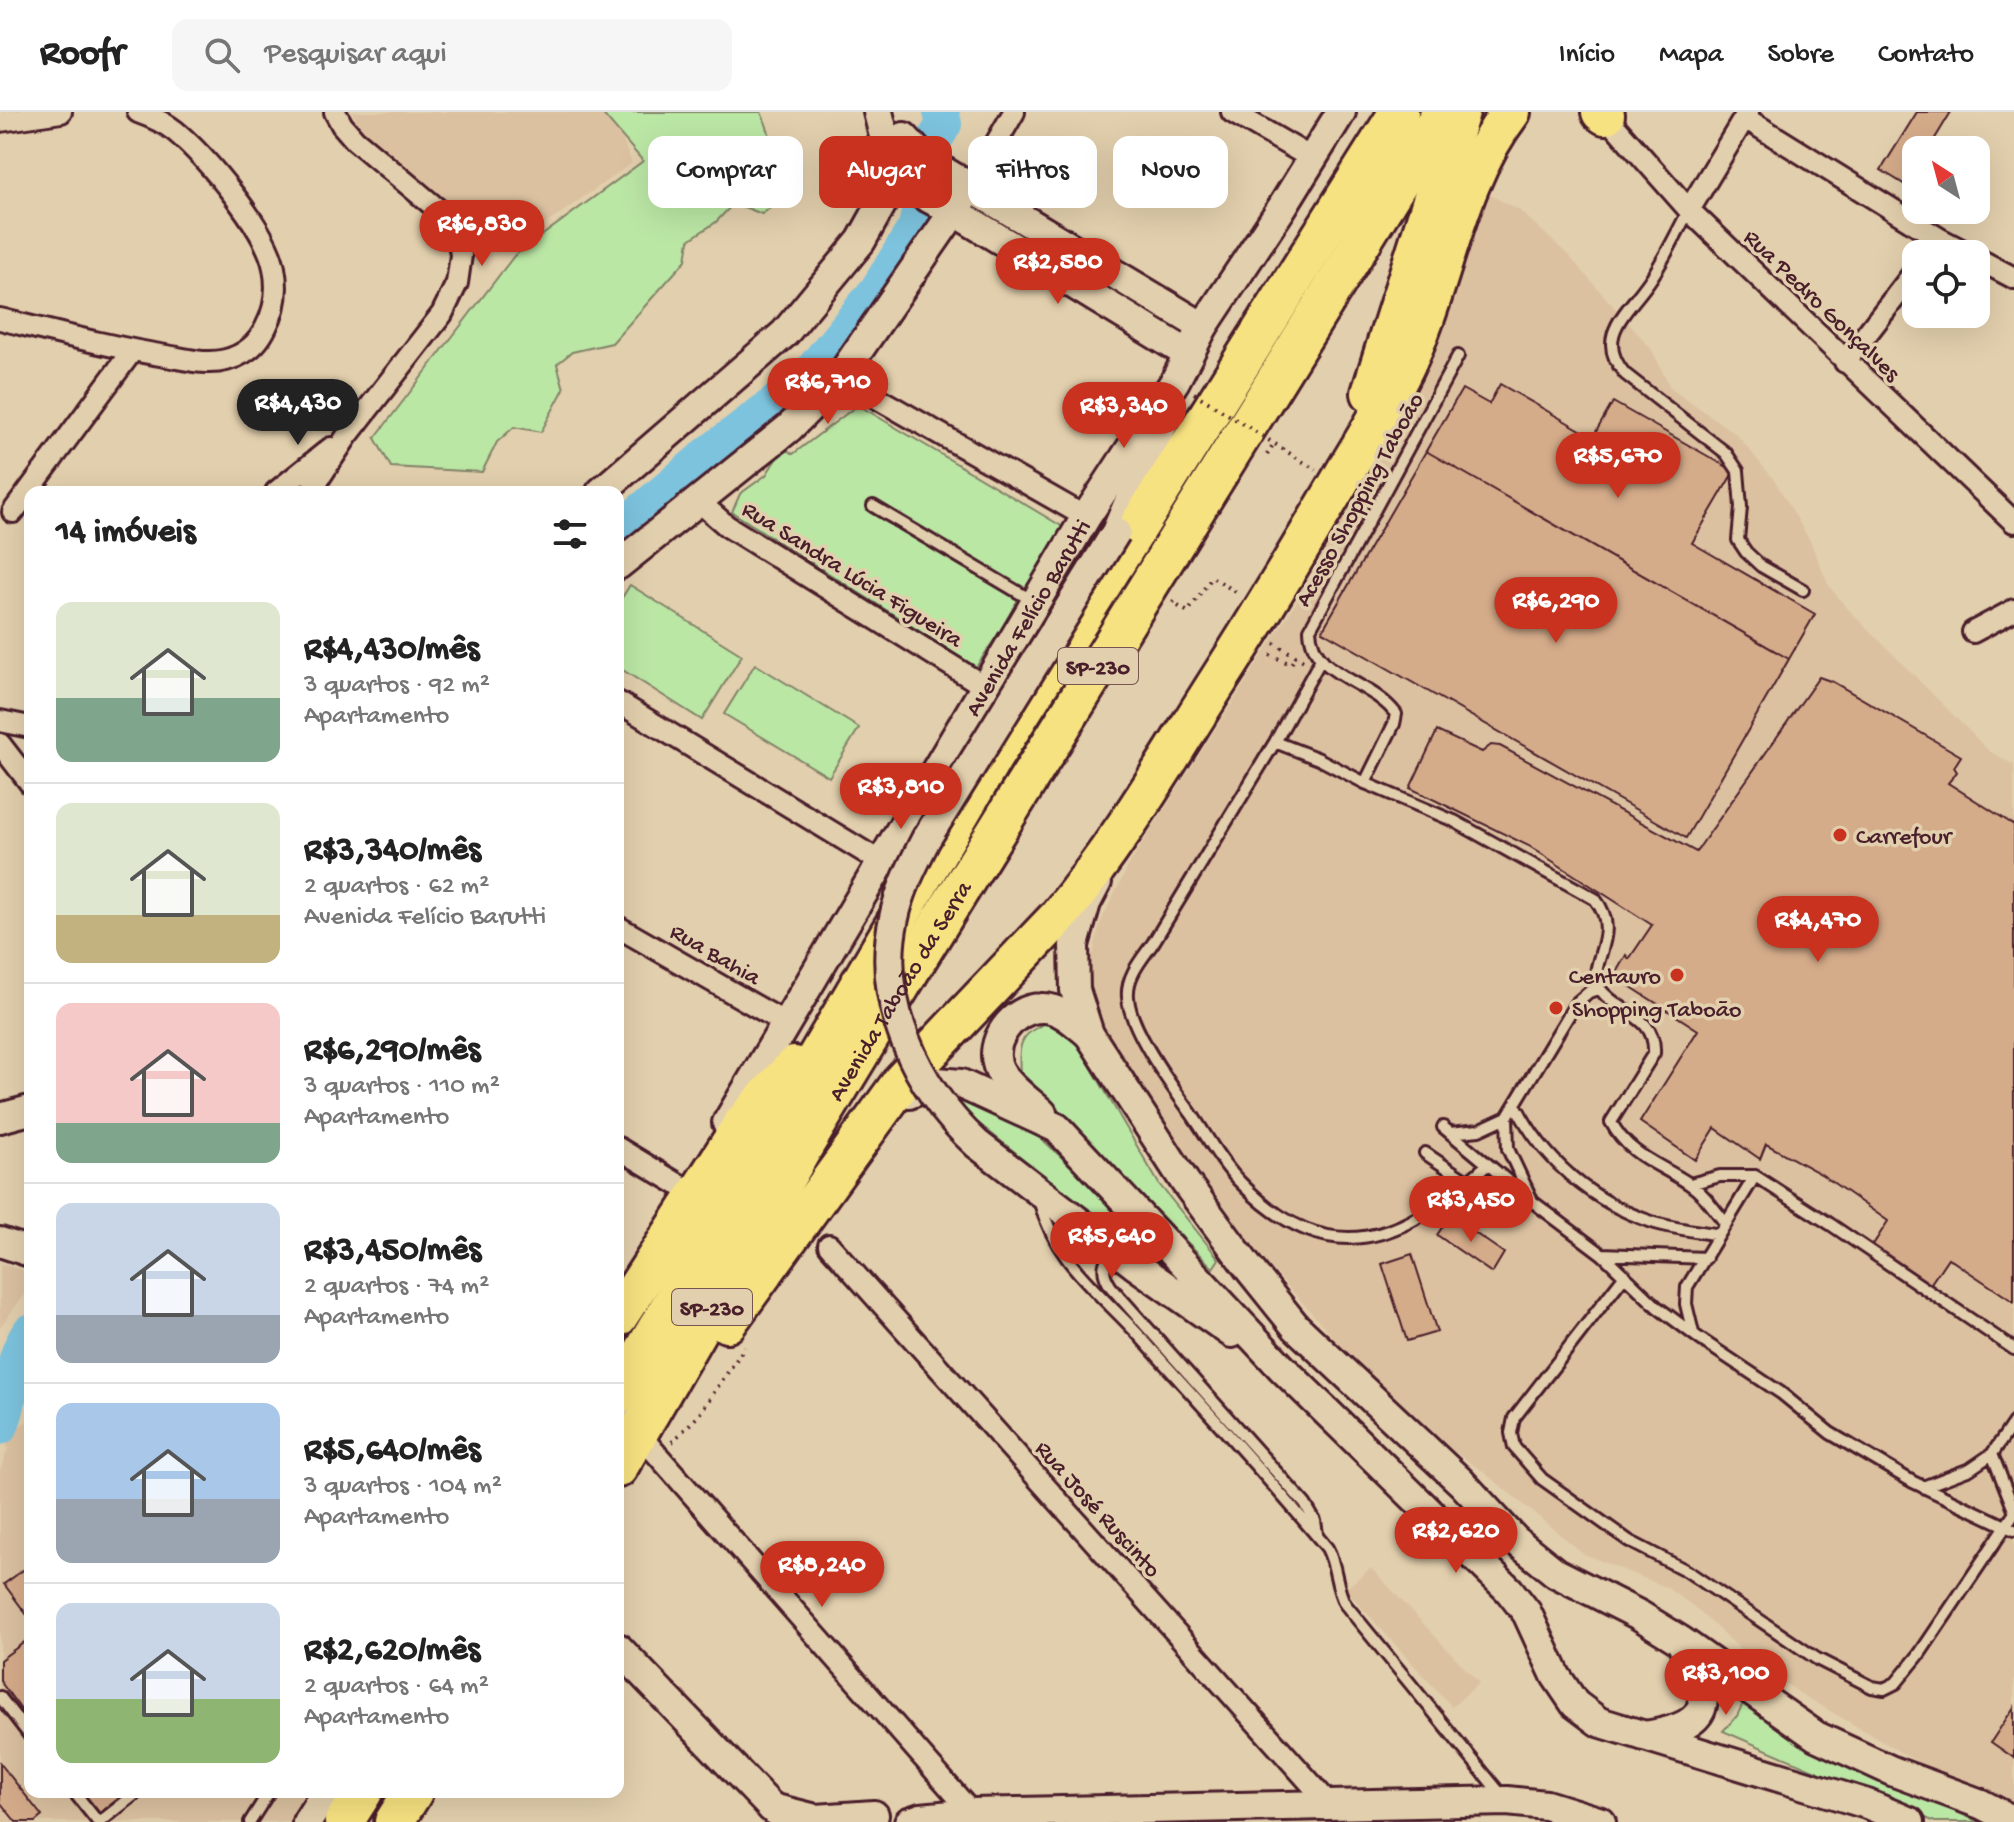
<!DOCTYPE html>
<html lang="pt">
<head>
<meta charset="utf-8">
<style>
	body { margin:0; font-family:"Gochi Hand",sans-serif; background:#f6f6f6; color:#222; height:100vh; display:flex; flex-direction:column; font-size:30px; white-space:nowrap }
	* { box-sizing:border-box; margin:0 }
	p { font-size:26px; color:#767676 }
	.icon { flex:none; width:44px; height:44px; fill:none; stroke:currentColor; stroke-width:2; stroke-linecap:round; stroke-linejoin:round }
	.map { position:relative; flex:1; overflow:hidden }
	.drawer { position:absolute; left:24px; top:374px; width:600px; height:1312px; display:flex; flex-direction:column; background:#fff; border-radius:16px; box-shadow:0 8px 32px #0002 }
	.drawer>* { flex:none }
	.guide { position:absolute; left:648px; top:24px; width:760px; height:72px; display:flex; gap:16px }
	.needle { width:52px; rotate:324deg }
	.controls { position:absolute; left:1902px; top:24px; display:grid; gap:16px }
	.controls a { display:grid; place-items:center; width:88px; height:88px; border-radius:16px; background:#fff; box-shadow:0 8px 32px #0002; font-size:40px }
	.price { position:absolute; translate:-50% -68px; padding:0 18px; border-radius:28px; background:#c8321e; color:#fff; font-size:26px; line-height:52px; filter:drop-shadow(0 2px 4px #0008) }
	.price::after { content:''; position:absolute; left:50%; top:48px; width:24px; height:18px; margin-left:-12px; background:inherit; clip-path:polygon(0 0,100% 0,50% 100%) }
	.price.selected { background:#222; color:#fff }
	ul { padding:0; list-style:none }
	li { display:flex; align-items:center; gap:24px; height:200px; padding:0 32px }
	li+li { border-top:2px solid #e0e0e0 }
	li span { display:grid; place-items:center; flex:none; width:224px; height:160px; border-radius:16px; color:#555 }
	li>.icon { margin-inline-start:auto }
	span .icon { width:96px; height:96px; fill:#fffc; stroke-width:1 }
	li b { font-size:34px }
	h2 { display:flex; justify-content:space-between; align-items:center; height:96px; padding:0 32px; font-size:34px }
	.chip { padding:0 28px; border-radius:16px; background:#fff; box-shadow:0 8px 32px #0002; font-size:28px; line-height:72px }
	.chip.selected { background:#c8321e; color:#fff }
	header { display:flex; align-items:center; gap:48px; box-sizing:border-box; height:112px; padding:0 40px; background:#fff; border-bottom:2px solid #e0e0e0 }
	header strong { font-size:38px }
	nav { display:flex; gap:44px; margin-inline-start:auto; font-size:28px }
	.search { width:560px; height:72px; background:#f6f6f6; display:flex; align-items:center; gap:20px; box-sizing:border-box; padding:0 28px; border-radius:16px; color:#767676; font-size:30px }
	.map>svg:first-child { display:block }
	.built { fill:#dbc1a0 }
	.green { fill:#bbe7a5; stroke:#828368; stroke-width:2 }
	.lines { fill:none; stroke-linecap:round; stroke-linejoin:round }
	.river { stroke:#7dc3de; stroke-width:36 }
	.building { fill:#d5ac8a; stroke:#4a1f2b; stroke-width:2 }
	.lane-casing { stroke:#4a1f2b; stroke-width:16 }
	.street-casing { stroke:#4a1f2b; stroke-width:26 }
	.secondary-casing { stroke:#4a1f2b; stroke-width:34 }
	.highway-casing { stroke:#4a1f2b; stroke-width:44 }
	.path { stroke:#4a1f2b; stroke-width:4; stroke-dasharray:2 6; stroke-linecap:butt }
	.lane { stroke:#e2cfad; stroke-width:10 }
	.street { stroke:#e2cfad; stroke-width:20 }
	.secondary { stroke:#e2cfad; stroke-width:28 }
	.highway { stroke:#f7e281; stroke-width:38 }
	.secondary-bridge-casing { stroke:#4a1f2b; stroke-width:34; stroke-linecap:butt }
	.path-bridge { stroke:#4a1f2b; stroke-width:4; stroke-dasharray:2 6; stroke-linecap:butt }
	.secondary-bridge { stroke:#e2cfad; stroke-width:28 }
	.poi-dot { fill:#c8321e; stroke:#e2cfad; stroke-width:3 }
	.labels { text-anchor:middle; stroke-width:7; stroke-linejoin:round; paint-order:stroke }
	.shield { fill:#e2cfad; stroke:#785452; stroke-width:2 }
	.shield-label { font-size:22px; font-weight:bold; fill:#4a1f2b }
	.street-label { font-size:24px; fill:#4a1f2b; stroke:#e2cfad }
	.poi-label { font-size:24px; fill:#4a1f2b; stroke:#e2cfad; text-anchor:start }
</style>
</head>
<body>
<header>
<strong>Roofr</strong>
<div class="search"><svg class="icon" aria-label="search" viewBox="0 0 24 24"><circle cx="10" cy="10" r="6"/><path d="M15 15l6 6"/></svg>Pesquisar aqui</div>
<nav><a>Início</a><a>Mapa</a><a>Sobre</a><a>Contato</a></nav>
</header>
<div class="map">
<svg width="2014" height="1710" viewBox="0 0 2014 1710">
	<rect width="100%" height="100%" fill="#e2cfad"/>
	<filter id="ink" filterUnits="userSpaceOnUse"><feTurbulence type="fractalNoise" baseFrequency=".0125" numOctaves="2"/><feDisplacementMap in="SourceGraphic" scale="16" xChannelSelector="R" yChannelSelector="G"/><feConvolveMatrix kernelMatrix="1 2 1 2 8 2 1 2 1" color-interpolation-filters="sRGB"/></filter>
	<g filter="url(#ink)">
		<path class="built" d="M352 0H611L632 51 513 135 467 115 369 33Z
			M1484 80 1519 98 1568 143 1652 238 1670 275 1737 323 1775 369 1810 429 1829 474 1846 495 1989 639 2014 653V1693L1933 1659 1801 1582 1757 1552 1693 1494 1666 1475 1584 1442 1485 1361 1439 1329 1355 1249 1237 1118 1173 1026 1103 913 1092 879V847L1100 811 1130 751 1299 486 1412 280Z
			M0 1152 30 1160V1175L0 1215Z
			M30 1307V1680H314L295 1710H0V1358L8 1337 4 1325Z
			M1371 1456 1479 1571 1452 1595 1345 1477Z"/>
		<path class="green" d="M601 0H761C775 31 780 60 774 93L762 102 734 91 716 110 689 128 686 148 612 231 572 240 557 252 564 277 541 320 514 315 497 330 482 360 391 355 375 326 514 144 643 49Z
			M858 293 1068 418 976 555 732 400 740 382 766 363 783 336 793 342Z
			M630 473 742 543 702 608 618 555V492Z
			M755 552 859 616 829 665 724 602Z
			M1053 907 1076 929 1159 1072 1219 1147 1213 1156 1020 962C1018 926 1021 923 1053 907Z
			M954 984 1001 1003 1044 1029 1197 1173 1070 1084 958 995Z
			M1745 1587 1872 1661 1979 1710H1935L1723 1619 1737 1604Z"/>
		<g class="lines">
			<path class="river" d="M618 419 712 339 802 271 878 177 916 115 934 29 944 12 941 0
				M0 1315C14 1284 9 1248 30 1220"/>
		</g>
		<path class="building" d="M1917 0H1951L1928 38H1916V58L1907 74 1881 58Z
			M1500 272 1593 325 1613 290 1734 359 1692 431 1815 502 1789 547 1426 339 1462 277 1489 292Z
			M1426 339 1789 547 1686 726 1322 519Z
			M1819 565 1833 570 1961 644 1954 655 1957 660 1948 671 2014 713V1190L1948 1146 1929 1174 1871 1136 1888 1109 1821 1062 1766 1032 1760 1047 1715 1016 1695 1048 1640 1010 1698 918 1614 864 1626 843 1629 847 1652 813 1529 734 1410 676 1437 619 1482 640 1491 633 1500 634 1696 740Z
			M1450 1104 1504 1141 1492 1161 1437 1123Z
			M1412 1142 1437 1220 1407 1229 1382 1152Z
			M30 1453V1507L4 1472Z
			M30 1526V1610L0 1569V1548Z
			M2014 1595V1646L1991 1630Z
			M0 1651 42 1704 35 1710H16L0 1690Z
			M81 1680H129L97 1703Z"/>
		<g class="lines">
			<defs>
				<path id="lane" d="M1689 98C1677 120 1666 144 1652 165 1632 197 1591 223 1625 262L1726 341 1738 359 1741 395 1738 428 1746 440 1761 454 1803 478
					M873 394 1033 489
					M1320 549 1275 630 1153 831C1142 847 1126 864 1128 885 1129 916 1172 975 1191 1001 1207 1024 1221 1051 1241 1071 1329 1162 1404 1129 1487 1053
					M1275 630 1319 647 1365 671 1454 709 1595 787C1624 823 1584 853 1600 877 1618 902 1656 902 1654 941L1611 1010C1629 1044 1658 1051 1688 1071 1704 1081 1714 1097 1726 1112
					M1365 671 1394 612 1396 602C1370 567 1311 565 1310 517L1458 244
					M1515 992C1543 1048 1592 1090 1652 1110 1673 1117 1697 1119 1719 1123
					M1507 1005 1508 1037 1531 1086
					M1443 1015 1533 1090 1602 1142 1657 1195 1700 1227 1781 1281 1830 1321 1913 1370 2014 1418
					M1450 1021 1479 1018 1507 1005 1576 891 1589 880 1600 876
					M1425 1041 1468 1070
					M1690 1072 1720 1064H1755L1830 1112 2014 1237
					M1039 1088C1057 1154 1101 1180 1144 1229 1205 1297 1268 1365 1327 1436 1337 1454 1335 1474 1345 1492L1503 1685
					M1111 1139C1102 1153 1102 1162 1111 1175L1305 1392 1315 1409 1317 1422
					M1602 1142 1706 1146
					M1625 1163 1514 1306 1511 1321 1514 1335 1542 1367 1629 1429 1687 1459 1817 1547 1872 1575 1884 1577 1896 1571 1918 1544 2014 1402
					M1693 1221 1686 1192 1687 1175 1755 1064
					M1992 1342 2014 1310
					M1923 1375 1970 1357 1992 1342 2014 1398
					M0 1585 30 1624
					M74 1680 98 1710
					M100 1710 138 1680
					M250 1710 269 1680"/>
				<path id="street" d="M1232 0 1313 47
					M1605 3 1689 98 2014 410
					M1745 6 1940 127 1969 142
					M0 9 61 0
					M970 76 1014 0
					M1689 98 1748 0
					M1976 146 2014 166
					M0 207C57 221 114 236 172 245 189 248 208 253 226 248 245 243 258 232 266 215 276 196 278 176 274 156 267 117 205 44 175 19 164 10 152 5 138 0
					M1845 250 1916 158
					M840 265 1086 405
					M276 380 331 336
					M310 380 347 324 442 202 457 171 461 143 458 124 448 106 355 28 342 13 335 0
					M697 388 727 414 984 574
					M13 400 132 239
					M1973 520 2014 498
					M618 590 881 750
					M0 609 30 615
					M0 632 30 671
					M618 815 787 912
					M618 1036 686 1077
					M829 1133 1331 1694
					M618 1292 639 1322 972 1701"/>
				<g id="secondary">
					<path d="M878 0 895 68 955 100 1188 242"/>
					<path d="M904 25 925 48 1203 215"/>
					<path d="M601 380 785 221 861 129 895 68 915 38"/>
					<path d="M1116 420 1166 305"/>
					<path d="M618 453 789 316 840 265 970 76"/>
					<path d="M1097 770 1086 791 1074 833 1075 878 1089 922 1185 1070 1247 1154 1296 1215 1462 1371 1515 1428 1556 1461 1639 1503 1681 1529 1816 1624 1892 1659 1981 1692 2014 1709"/>
					<path d="M909 982 937 970 961 972 1057 1016 1282 1256 1509 1478 1527 1501 1556 1564 1575 1592 1599 1610 1867 1692 1910 1710"/>
					<path d="M1042 1001C1029 989 1007 974 999 957 987 930 1013 896 1041 896 1060 895 1075 911 1089 922"/>
					<path d="M0 1006 30 998"/>
					<path id="s1" d="M727 1011 1086 405 1175 269 1203 215 1281 97 1341 0"/>
					<path d="M977 1032 1134 1152 1232 1221"/>
					<path d="M0 1130 30 1140"/>
					<path d="M618 1536 771 1695 788 1710"/>
					<path d="M1644 1624C1713 1614 1715 1589 1683 1534"/>
					<path d="M772 1696 816 1707 874 1703"/>
					<path d="M307 1710 326 1680"/>
					<path d="M909 1710 921 1706 972 1701 1507 1689 1546 1693 1601 1710"/>
				</g>
				<g id="highway">
					<path d="M1601 0 1605 3"/>
					<path d="M1371 281 1460 0"/>
					<path d="M618 1205 744 1010 794 954"/>
					<path d="M727 1211 903 968 1058 805C1119 732 1167 649 1218 569 1262 501 1303 432 1344 362 1365 327 1386 293 1404 256 1445 173 1453 75 1511 0"/>
					<path d="M618 1283 992 647 1399 0"/>
					<path id="s2" d="M618 1356 805 1032 911 857 1442 0"/>
					<path d="M344 1710 363 1680"/>
					<path d="M394 1710 413 1680"/>
				</g>
			</defs>
			<use href="#lane" class="lane-casing"/>
			<use href="#street" class="street-casing"/>
			<use href="#secondary" class="secondary-casing"/>
			<use href="#highway" class="highway-casing"/>
			<path class="path" d="M1267 343 1274 331
				M1174 489 1173 491 1188 500 1212 465 1239 482
				M1274 531 1304 549
				M1270 543 1291 552 1296 544
				M672 1330 698 1304 745 1235"/>
			<use href="#lane" class="lane"/>
			<use href="#street" class="street"/>
			<use href="#secondary" class="secondary"/>
			<use href="#highway" class="highway"/>
			<defs>
				<path id="secondary-bridge" d="M977 1032C917 977 875 889 894 806 900 777 913 753 926 727L1116 420"/>
			</defs>
			<use href="#secondary-bridge" class="secondary-bridge-casing"/>
			<path class="path-bridge" d="M1194 281 1316 358"/>
			<use href="#secondary-bridge" class="secondary-bridge"/>
		</g>
	</g>
	<g class="poi-dot">
		<circle cx="1840" cy="723" r="8"/>
		<circle cx="1677" cy="863" r="8"/>
		<circle cx="1556" cy="896" r="8"/>
	</g>
	<g class="labels">
		<g class="shield">
			<rect x="1058" y="536" width="80" height="36" rx="6"/>
			<rect x="672" y="1177" width="80" height="36" rx="6"/>
		</g>
		<g class="shield-label">
			<text x="1098" y="562">SP-230</text>
			<text x="712" y="1203">SP-230</text>
		</g>
		<g class="street-label">
			<text transform="translate(1823 192) rotate(44)" y="8">Rua Pedro Gonçalves</text>
			<text transform="translate(1358 387) rotate(-61)" y="8">Acesso Shopping Taboão</text>
			<text transform="translate(853 461) rotate(32)" y="8">Rua Sandra Lúcia Figueira</text>
			<text dy="8" stroke="none"><textPath href="#s1" startOffset="588">Avenida Felício Barutti</textPath></text>
			<text transform="translate(716 841) rotate(30)" y="8">Rua Bahia</text>
			<text dy="8" stroke="none"><textPath href="#s2" startOffset="554">Avenida Taboão da Serra</textPath></text>
			<text transform="translate(1099 1396) rotate(48)" y="8">Rua José Ruscinto</text>
		</g>
		<g class="poi-label">
			<text x="1856" y="731">Carrefour</text>
			<text x="1661" y="871" text-anchor="end">Centauro</text>
			<text x="1572" y="904">Shopping Taboão</text>
		</g>
	</g>
</svg>
<div class="controls">
<a><svg class="needle" viewBox="-14 -14 28 28"><path d="M0-13l5 13h-10z" fill="#e53935"/><path d="M0 13l5-13h-10z" fill="#767676"/></svg></a>
<a><svg class="icon" aria-label="locate" viewBox="0 0 24 24"><circle cx="12" cy="12" r="6"/><path d="M12 2v4M12 18v4M2 12h4M18 12h4"/></svg></a>
</div>
<b class="price" style="left:482px;top:156px">R$6,830</b>
<b class="price" style="left:1058px;top:194px">R$2,580</b>
<b class="price" style="left:828px;top:314px">R$6,710</b>
<b class="price selected" style="left:298px;top:335px">R$4,430</b>
<b class="price" style="left:1124px;top:338px">R$3,340</b>
<b class="price" style="left:1618px;top:388px">R$5,670</b>
<b class="price" style="left:1556px;top:533px">R$6,290</b>
<b class="price" style="left:901px;top:719px">R$3,810</b>
<b class="price" style="left:1818px;top:852px">R$4,470</b>
<b class="price" style="left:1471px;top:1132px">R$3,450</b>
<b class="price" style="left:1112px;top:1168px">R$5,640</b>
<b class="price" style="left:1456px;top:1463px">R$2,620</b>
<b class="price" style="left:822px;top:1497px">R$8,240</b>
<b class="price" style="left:1726px;top:1605px">R$3,100</b>
<div class="guide">
<a class="chip">Comprar</a>
<a class="chip selected">Alugar</a>
<a class="chip">Filtros</a>
<a class="chip">Novo</a>
</div>
<section class="drawer">
<h2>14 imóveis<svg class="icon" aria-label="filters" viewBox="0 0 24 24"><path d="M4 7h16M4 17h16"/><circle cx="9" cy="7" r="2"/><circle cx="15" cy="17" r="2"/></svg></h2>
<ul>
<li><span style="background:linear-gradient(#dfe7d0 60%,#7fa58c 0)"><svg class="icon" aria-label="home" viewBox="0 0 24 24"><path d="M3 11l9-7 9 7M6 9v11h12V9"/></svg></span><div><b>R$4,430/mês</b><p>3 quartos · 92 m²</p><p>Apartamento</p></div></li>
<li><span style="background:linear-gradient(#dfe7d0 70%,#c2b280 0)"><svg class="icon" aria-label="home" viewBox="0 0 24 24"><path d="M3 11l9-7 9 7M6 9v11h12V9"/></svg></span><div><b>R$3,340/mês</b><p>2 quartos · 62 m²</p><p>Avenida Felício Barutti</p></div></li>
<li><span style="background:linear-gradient(#f6c9c9 75%,#7fa58c 0)"><svg class="icon" aria-label="home" viewBox="0 0 24 24"><path d="M3 11l9-7 9 7M6 9v11h12V9"/></svg></span><div><b>R$6,290/mês</b><p>3 quartos · 110 m²</p><p>Apartamento</p></div></li>
<li><span style="background:linear-gradient(#c9d6e8 70%,#9aa5b1 0)"><svg class="icon" aria-label="home" viewBox="0 0 24 24"><path d="M3 11l9-7 9 7M6 9v11h12V9"/></svg></span><div><b>R$3,450/mês</b><p>2 quartos · 74 m²</p><p>Apartamento</p></div></li>
<li><span style="background:linear-gradient(#a9c7e8 60%,#9aa5b1 0)"><svg class="icon" aria-label="home" viewBox="0 0 24 24"><path d="M3 11l9-7 9 7M6 9v11h12V9"/></svg></span><div><b>R$5,640/mês</b><p>3 quartos · 104 m²</p><p>Apartamento</p></div></li>
<li><span style="background:linear-gradient(#c9d6e8 60%,#8fb573 0)"><svg class="icon" aria-label="home" viewBox="0 0 24 24"><path d="M3 11l9-7 9 7M6 9v11h12V9"/></svg></span><div><b>R$2,620/mês</b><p>2 quartos · 64 m²</p><p>Apartamento</p></div></li>
</ul>
</section>
</div>
</body>
</html>
